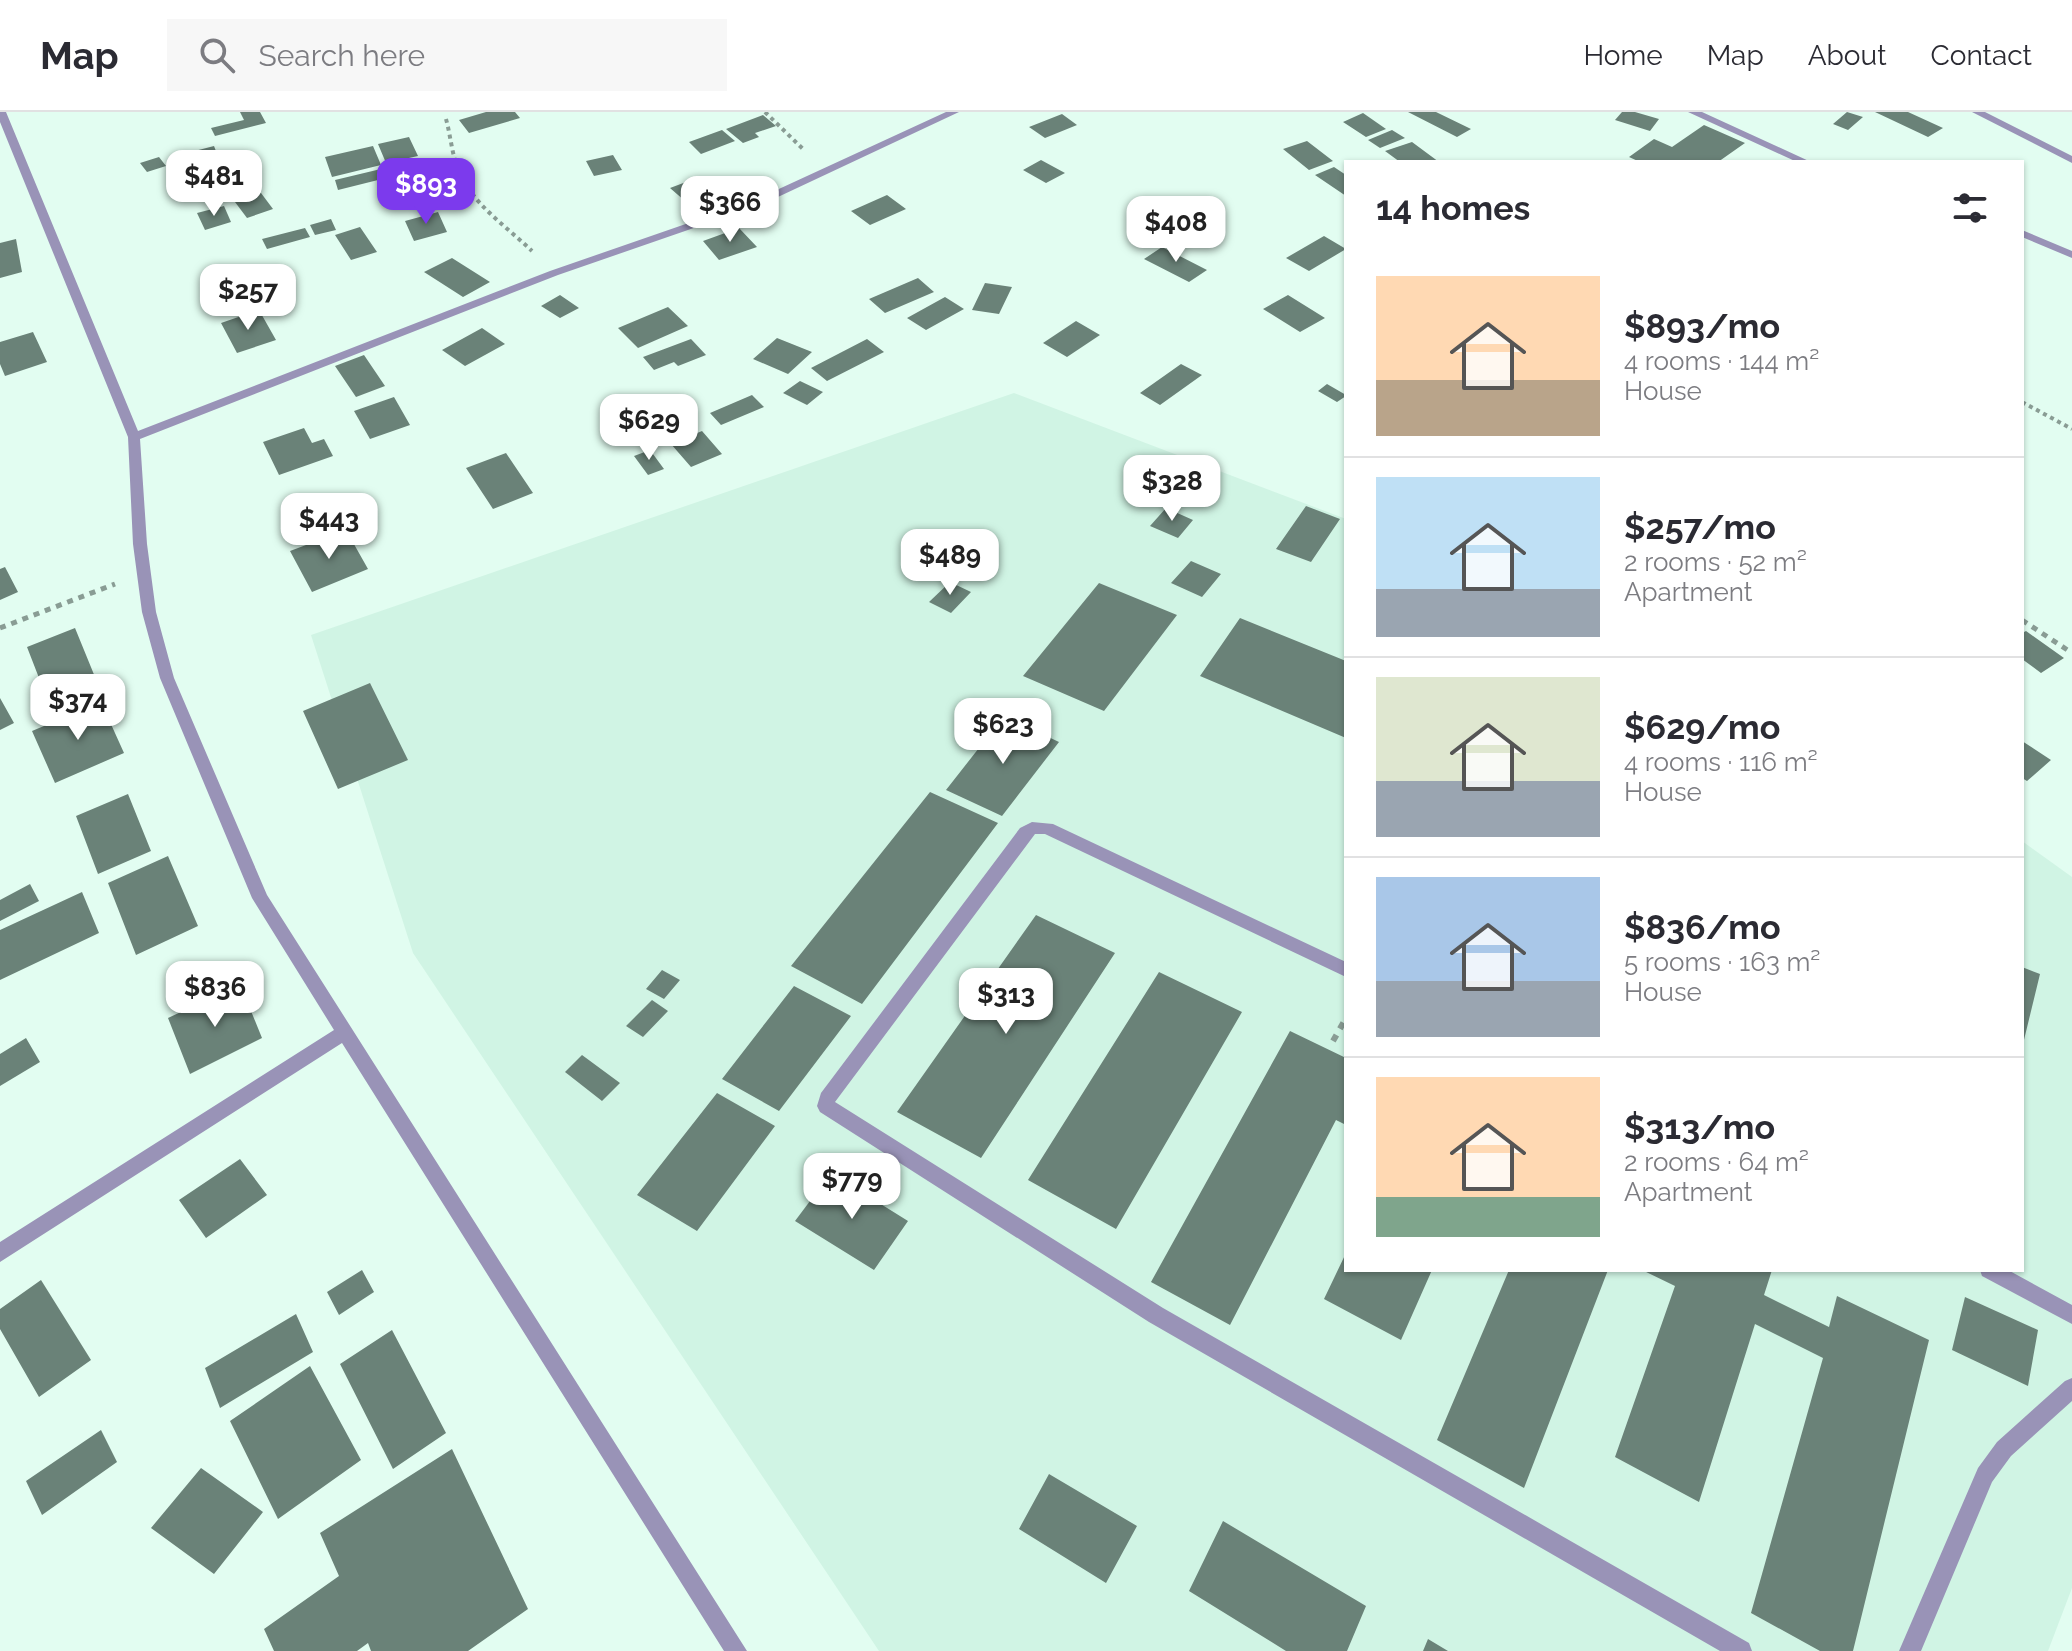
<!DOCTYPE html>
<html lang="en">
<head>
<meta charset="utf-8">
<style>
	body { margin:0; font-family:Raleway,sans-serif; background:#f7f7f7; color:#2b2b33; height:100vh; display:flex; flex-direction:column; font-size:30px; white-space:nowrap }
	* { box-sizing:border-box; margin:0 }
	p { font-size:26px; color:#7c7c81 }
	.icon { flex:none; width:44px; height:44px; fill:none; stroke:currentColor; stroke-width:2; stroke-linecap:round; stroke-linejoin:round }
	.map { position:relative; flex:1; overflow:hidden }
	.details { position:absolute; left:1344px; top:48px; width:680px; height:1112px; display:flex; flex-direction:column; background:#fff; border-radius:0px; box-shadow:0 2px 6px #0004 }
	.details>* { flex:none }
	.price { position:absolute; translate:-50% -68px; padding:0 18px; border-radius:16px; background:#fff; color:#222; font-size:26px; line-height:52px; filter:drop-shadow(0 2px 4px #0008) }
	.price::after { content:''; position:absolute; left:50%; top:48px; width:24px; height:18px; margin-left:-12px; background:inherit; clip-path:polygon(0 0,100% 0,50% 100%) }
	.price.on { background:#7c3aed; color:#fff }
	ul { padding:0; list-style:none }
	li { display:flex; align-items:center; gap:24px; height:200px; padding:0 32px }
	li+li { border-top:2px solid #e1e1e2 }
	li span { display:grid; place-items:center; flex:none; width:224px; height:160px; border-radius:0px; color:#555 }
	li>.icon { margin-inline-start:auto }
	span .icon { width:96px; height:96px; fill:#fffc; stroke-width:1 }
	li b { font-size:34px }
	h2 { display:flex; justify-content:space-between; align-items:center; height:96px; padding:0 32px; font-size:34px }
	header { display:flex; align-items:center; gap:48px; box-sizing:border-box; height:112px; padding:0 40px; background:#fff; border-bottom:2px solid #e1e1e2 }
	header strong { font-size:38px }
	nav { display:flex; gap:44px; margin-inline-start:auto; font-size:28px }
	.search { width:560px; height:72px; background:#f7f7f7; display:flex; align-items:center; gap:20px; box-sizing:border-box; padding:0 28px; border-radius:0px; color:#7c7c81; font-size:30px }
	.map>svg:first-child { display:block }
	.built { fill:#d0f4e4 }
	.building { fill:#6a8278 }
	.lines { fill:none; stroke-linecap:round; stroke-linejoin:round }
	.path-far2 { stroke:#899c94; stroke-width:4; stroke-dasharray:4 4; stroke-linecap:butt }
	.path-far1 { stroke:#899c94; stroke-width:5; stroke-dasharray:6 6; stroke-linecap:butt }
	.path { stroke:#899c94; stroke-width:6; stroke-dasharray:7 7; stroke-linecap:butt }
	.minor { fill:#9993b7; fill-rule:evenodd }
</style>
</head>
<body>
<header>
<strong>Map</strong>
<div class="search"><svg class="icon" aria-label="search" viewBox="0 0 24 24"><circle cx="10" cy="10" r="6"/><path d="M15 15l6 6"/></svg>Search here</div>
<nav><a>Home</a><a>Map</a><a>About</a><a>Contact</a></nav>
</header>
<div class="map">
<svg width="2072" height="1539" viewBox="0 0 2072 1539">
	<rect width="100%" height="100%" fill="#e2fdf1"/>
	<path class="built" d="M1014 281 1346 407V1158H2022V729L2072 765V1476L2048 1539H879L413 841 311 523Z"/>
	<path class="building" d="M240 0H260L266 11 215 24 211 16 244 8Z
		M486 0H515L520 6 469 21 459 8Z
		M1408 0H1436L1471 17 1457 25Z
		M1622 0H1635L1659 7 1650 19 1615 8Z
		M1847 0 1863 5 1848 18 1833 12Z
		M1875 0H1908L1943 16 1928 25Z
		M1363 1 1386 17 1366 25 1343 10Z
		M1062 2 1077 13 1045 26 1029 15Z
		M763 3 776 14 755 21 759 25 743 31 726 17Z
		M1704 13 1745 31 1718 50H1640L1629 45 1654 27 1672 35Z
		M722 18 735 29 701 42 689 30Z
		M1392 18 1405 26 1380 36 1368 28Z
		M409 25 418 44 386 51 378 32Z
		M1307 29 1333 49 1309 58 1283 37Z
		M1412 30 1439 50H1400L1385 39Z
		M214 34 223 57 191 65 183 42Z
		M373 34 381 53 332 65 325 45Z
		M613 43 622 58 594 64 586 49Z
		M159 45 166 54 147 60 140 51Z
		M1041 48 1065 61 1046 71 1023 58Z
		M1334 55 1346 63V84L1315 63Z
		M385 56 390 65 338 78 335 68Z
		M230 59 234 67 204 75 200 67Z
		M694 67 716 87 693 96 670 76Z
		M758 67 768 76 729 91 719 82Z
		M261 81 273 97 247 106 235 90Z
		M887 83 906 97 870 113 851 99Z
		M1184 92 1213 107 1181 127 1153 112Z
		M224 94 231 110 205 118 197 101Z
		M438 100 447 120 414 129 405 109Z
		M331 107 336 118 315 123 310 113Z
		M360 115 377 140 351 148 335 123Z
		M305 116 310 125 267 137 262 127Z
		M739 116 757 135 719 148 703 129Z
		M1324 124 1346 137 1309 159 1286 146Z
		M16 127 22 160 0 166V131Z
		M1162 135 1207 158 1189 170 1144 147Z
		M452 146 490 170 463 185 424 160Z
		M918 166 934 180 885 201 869 187Z
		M985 171 1012 175 999 202 972 198Z
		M560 183 579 196 560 206 541 194Z
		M1288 183 1325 206 1300 220 1263 197Z
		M945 185 964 197 926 218 907 206Z
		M668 195 688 214 638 236 618 216Z
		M259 198 276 228 237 241 221 211Z
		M1076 209 1100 223 1067 245 1043 231Z
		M482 216 505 232 465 254 442 238Z
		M33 220 47 250 5 264 0 252V230Z
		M777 226 812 240 788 262 753 247Z
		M691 227 706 243 678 254 674 250 654 258 643 245Z
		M867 227 884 240 827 269 811 256Z
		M364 243 385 274 356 285 335 254Z
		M1181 252 1202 263 1160 293 1140 281Z
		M800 269 823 280 807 293 783 281Z
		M1327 272 1346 283V284L1337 290 1318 279Z
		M752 283 764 295 721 313 710 301Z
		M394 285 410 313 370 327 354 299Z
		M304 316 312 331 324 327 333 344 279 363 263 330Z
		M702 319 722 342 691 355 671 332Z
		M650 338 664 357 648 363 634 344Z
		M506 341 533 381 493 397 466 356Z
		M1306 394 1340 407 1311 450 1276 437Z
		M1166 396 1193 408 1178 426 1150 414Z
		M346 418 368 457 312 480 290 439Z
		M1191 449 1221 462 1202 485 1171 471Z
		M5 455 18 480 0 488V457Z
		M950 470 971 480 951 501 929 490Z
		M1099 471 1177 503 1104 599 1023 564Z
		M1240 506 1346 549V626L1200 564Z
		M75 516 95 565 46 584 27 535Z
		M2026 519 2064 546 2041 561 2022 547V521Z
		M370 571 408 648 338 677 303 599Z
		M0 586 14 611 0 618Z
		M101 590 124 641 55 671 32 619Z
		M1004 604 1059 630 1002 704 946 678Z
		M2022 629 2051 648 2027 669 2022 666Z
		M930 680 998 711 862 892 791 854Z
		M128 682 151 739 98 762 76 704Z
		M168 744 198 814 136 843 108 771Z
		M30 772 39 789 0 809V788Z
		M82 780 99 821 0 868V818Z
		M1036 803 1115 841 981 1046 897 1000Z
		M2022 855 2040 862 2023 932 2022 931Z
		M662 858 680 868 664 887 646 877Z
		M1159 860 1242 900 1116 1117 1028 1068Z
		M240 872 262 926 190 962 168 906Z
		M794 874 851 904 779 999 722 967Z
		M652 888 668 899 643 925 626 914Z
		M1290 919 1346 946V1013L1336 1008 1230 1213 1151 1170Z
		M26 926 40 950 0 974V942Z
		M582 943 620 971 602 989 565 960Z
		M717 981 775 1014 697 1119 637 1083Z
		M240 1047 267 1083 206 1126 179 1088Z
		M831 1061 908 1109 874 1158 795 1109Z
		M1346 1141V1158H1432L1401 1228 1324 1187Z
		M362 1158 374 1180 339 1203 327 1180Z
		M1509 1158H1608L1524 1376 1437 1328Z
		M1642 1158H1772L1764 1183 1829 1215 1837 1184 1929 1228 1853 1539H1820L1751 1501 1823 1246 1755 1212 1699 1390 1615 1345 1675 1174Z
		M41 1168 91 1248 39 1285 0 1217V1197Z
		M1965 1185 2038 1218 2028 1274 1952 1238Z
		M296 1202 313 1240 220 1296 205 1256Z
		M392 1218 446 1321 393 1357 340 1252Z
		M310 1254 361 1348 278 1407 230 1309Z
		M101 1318 117 1350 42 1403 26 1369Z
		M452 1337 528 1497 468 1539H371L368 1531 357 1539H274L264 1517 339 1464 320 1421Z
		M201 1356 263 1400 214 1462 151 1416Z
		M1049 1362 1137 1414 1106 1471 1019 1417Z
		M1223 1409 1366 1494 1347 1539H1286L1189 1479Z
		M1428 1527 1448 1539H1423Z"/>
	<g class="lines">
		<path class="path-far2" d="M765 0 804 38
			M446 7C451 25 452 45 460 62 475 94 507 115 532 139
			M2022 290 2072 317"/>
		<path class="path-far1" d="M2022 508 2072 541
			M0 516 115 472"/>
		<path class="path" d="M1333 929 1346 906"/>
		<path class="minor" d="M0 0H6L138 319 550 159 755 88 946 0H959L763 92 558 163 140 327 147 432 156 500 174 566 267 783 747 1539H724L342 931 0 1150V1130L334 918 252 786 160 566 142 500 133 432 128 325 0 10Z
			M1688 0H1702L1811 50H1797Z
			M1972 0H1985L2072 44V51Z
			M2022 118 2072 139V146L2022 125Z
			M1032 710 1053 712 1346 850V865L1045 722H1035L835 990 1163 1196 1749 1531 1752 1539H1720L1149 1210 820 1000 817 994 821 981 1020 716Z
			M1980 1158H2008L2072 1193V1212L1982 1164Z
			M2072 1266V1289L2011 1344 1992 1370 1921 1539H1899L1978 1356 1997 1330 2065 1269Z"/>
	</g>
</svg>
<b class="price" style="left:214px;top:106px">$481</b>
<b class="price on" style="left:426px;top:114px">$893</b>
<b class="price" style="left:730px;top:132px">$366</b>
<b class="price" style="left:1176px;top:152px">$408</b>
<b class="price" style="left:248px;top:220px">$257</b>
<b class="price" style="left:649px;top:350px">$629</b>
<b class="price" style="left:1172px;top:411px">$328</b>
<b class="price" style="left:329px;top:449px">$443</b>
<b class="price" style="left:950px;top:485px">$489</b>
<b class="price" style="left:78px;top:630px">$374</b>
<b class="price" style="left:1003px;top:654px">$623</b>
<b class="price" style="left:215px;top:917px">$836</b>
<b class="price" style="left:1006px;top:924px">$313</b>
<b class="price" style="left:852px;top:1109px">$779</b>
<section class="details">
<h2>14 homes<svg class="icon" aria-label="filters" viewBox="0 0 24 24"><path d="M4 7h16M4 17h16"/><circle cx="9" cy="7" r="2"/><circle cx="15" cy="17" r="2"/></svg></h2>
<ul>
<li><span style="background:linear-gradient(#ffd9b3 65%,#b9a48a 0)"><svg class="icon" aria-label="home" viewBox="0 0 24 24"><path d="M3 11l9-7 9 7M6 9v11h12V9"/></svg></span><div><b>$893/mo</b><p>4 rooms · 144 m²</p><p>House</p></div></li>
<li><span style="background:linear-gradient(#bfe0f5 70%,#9aa5b1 0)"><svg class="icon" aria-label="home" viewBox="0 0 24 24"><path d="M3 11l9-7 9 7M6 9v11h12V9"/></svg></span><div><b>$257/mo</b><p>2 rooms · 52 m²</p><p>Apartment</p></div></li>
<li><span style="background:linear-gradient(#dfe7d0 65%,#9aa5b1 0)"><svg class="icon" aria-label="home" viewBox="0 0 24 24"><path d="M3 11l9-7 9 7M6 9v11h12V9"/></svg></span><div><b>$629/mo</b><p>4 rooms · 116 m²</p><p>House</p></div></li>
<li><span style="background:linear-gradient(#a9c7e8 65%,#9aa5b1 0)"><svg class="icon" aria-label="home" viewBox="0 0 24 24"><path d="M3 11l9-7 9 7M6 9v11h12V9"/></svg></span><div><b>$836/mo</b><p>5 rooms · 163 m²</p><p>House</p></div></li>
<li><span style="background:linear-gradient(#ffd9b3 75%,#7fa58c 0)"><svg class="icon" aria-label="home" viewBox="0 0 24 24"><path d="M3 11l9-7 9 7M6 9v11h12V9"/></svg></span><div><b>$313/mo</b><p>2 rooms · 64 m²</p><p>Apartment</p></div></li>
</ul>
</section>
</div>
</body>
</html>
